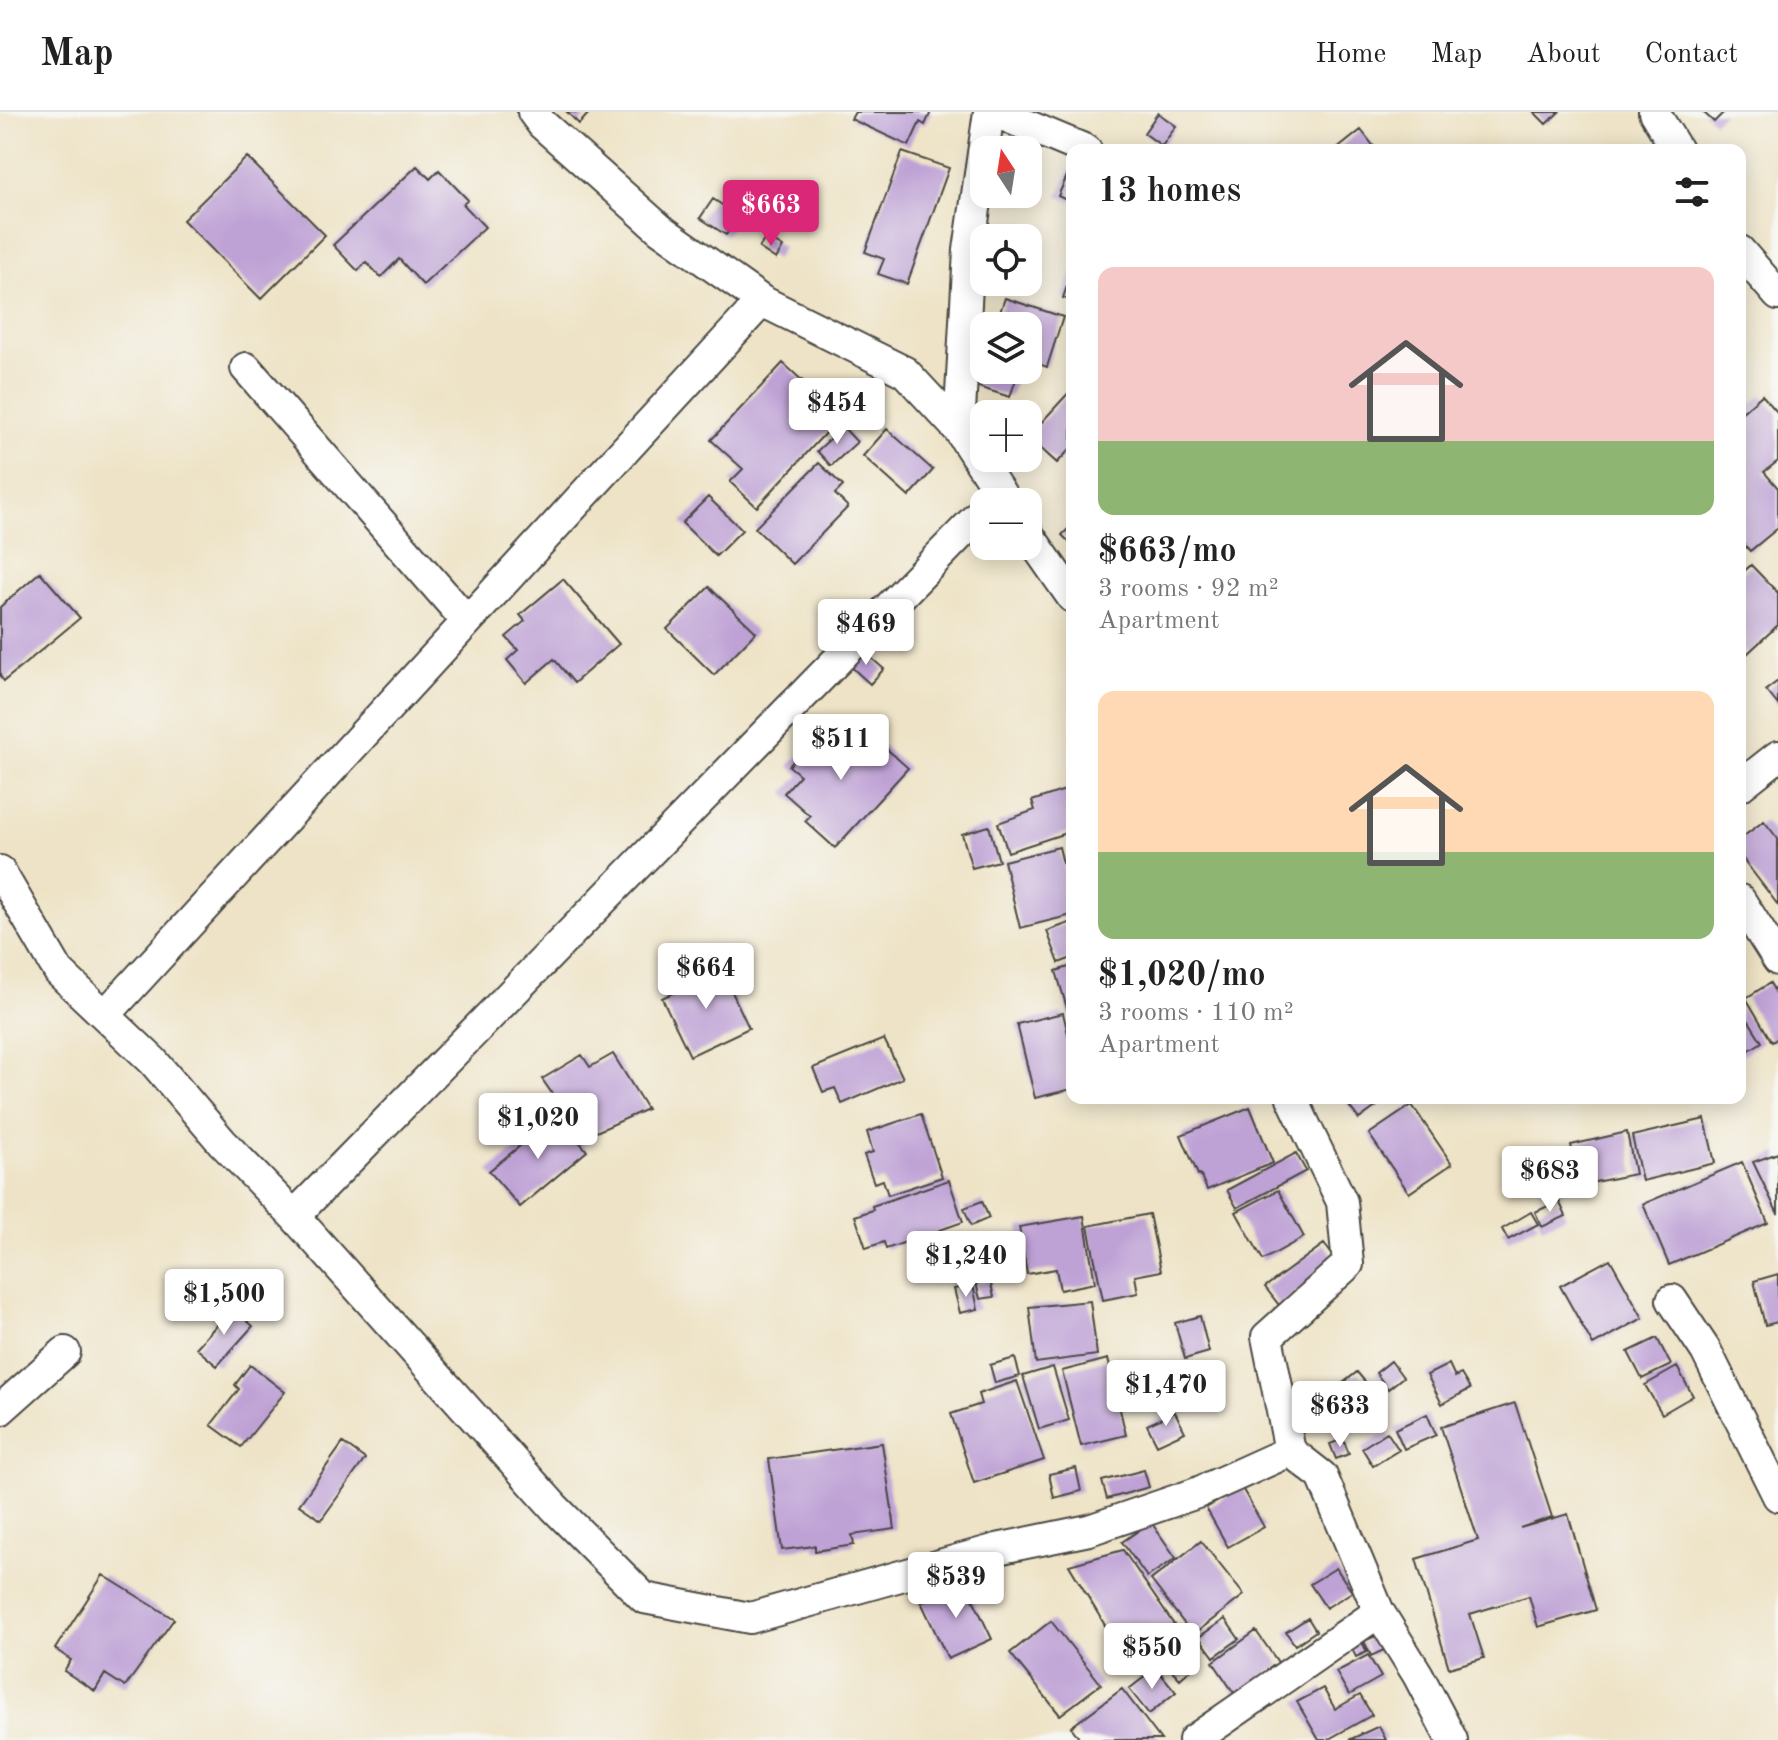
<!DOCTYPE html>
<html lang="en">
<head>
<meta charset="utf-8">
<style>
	body { margin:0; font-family:"Old Standard TT",serif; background:#f2f2f2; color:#222; height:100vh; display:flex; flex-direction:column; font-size:30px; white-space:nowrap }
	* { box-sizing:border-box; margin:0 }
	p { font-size:26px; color:#767676 }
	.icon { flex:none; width:44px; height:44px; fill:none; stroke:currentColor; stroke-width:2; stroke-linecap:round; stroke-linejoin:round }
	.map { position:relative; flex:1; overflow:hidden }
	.sheet { position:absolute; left:1066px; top:32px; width:680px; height:960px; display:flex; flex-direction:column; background:#fff; border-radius:16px; box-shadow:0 4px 20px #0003 }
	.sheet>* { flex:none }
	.needle { width:52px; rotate:348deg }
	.tools { position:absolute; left:970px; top:24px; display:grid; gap:16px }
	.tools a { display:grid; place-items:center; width:72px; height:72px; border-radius:16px; background:#fff; box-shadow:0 4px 20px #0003; font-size:40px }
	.price { position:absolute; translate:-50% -68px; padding:0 18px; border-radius:8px; background:#fff; color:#222; font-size:26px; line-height:52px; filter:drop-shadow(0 2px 4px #0008) }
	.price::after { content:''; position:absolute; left:50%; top:48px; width:24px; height:18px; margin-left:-12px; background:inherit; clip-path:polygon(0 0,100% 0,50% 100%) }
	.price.on { background:#db2777; color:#fff }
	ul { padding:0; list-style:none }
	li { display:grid; align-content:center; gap:16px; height:424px; padding:0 32px }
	li span { display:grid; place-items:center; height:248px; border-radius:16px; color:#555 }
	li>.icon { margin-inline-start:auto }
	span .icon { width:144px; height:144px; fill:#fffc; stroke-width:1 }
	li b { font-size:34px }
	h2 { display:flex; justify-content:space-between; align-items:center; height:96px; padding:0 32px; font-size:34px }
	header { display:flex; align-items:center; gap:48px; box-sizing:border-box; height:112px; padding:0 40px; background:#fff; border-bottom:2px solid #e0e0e0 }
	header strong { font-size:38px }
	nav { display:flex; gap:44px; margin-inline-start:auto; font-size:28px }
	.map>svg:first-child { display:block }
	.building { fill:#bea1d5 }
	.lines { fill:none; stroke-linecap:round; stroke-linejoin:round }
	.street-casing { stroke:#484742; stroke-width:34 }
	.street { stroke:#fff; stroke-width:30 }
</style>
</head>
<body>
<header>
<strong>Map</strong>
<nav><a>Home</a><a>Map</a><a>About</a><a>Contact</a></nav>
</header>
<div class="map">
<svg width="1778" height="1628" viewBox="0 0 1778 1628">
	<rect width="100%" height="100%" fill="#f6f6f2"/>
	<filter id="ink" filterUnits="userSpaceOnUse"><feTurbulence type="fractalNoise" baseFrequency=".0125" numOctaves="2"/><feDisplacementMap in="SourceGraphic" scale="16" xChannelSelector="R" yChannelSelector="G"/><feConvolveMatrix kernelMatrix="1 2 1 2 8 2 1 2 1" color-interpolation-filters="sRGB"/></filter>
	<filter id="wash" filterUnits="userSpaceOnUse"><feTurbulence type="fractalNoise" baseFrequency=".006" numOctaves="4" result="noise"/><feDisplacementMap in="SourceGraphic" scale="32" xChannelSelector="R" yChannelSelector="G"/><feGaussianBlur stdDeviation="1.8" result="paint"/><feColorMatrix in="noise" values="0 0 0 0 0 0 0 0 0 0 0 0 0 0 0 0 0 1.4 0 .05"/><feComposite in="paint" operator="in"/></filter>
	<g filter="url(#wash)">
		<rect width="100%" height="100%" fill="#eee3c6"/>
		<g id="blocks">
			<path class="building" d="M567 0H590L579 12Z
				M855 0H931L925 13 920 10 909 34 851 7Z
				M1534 0H1559L1546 12Z
				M1703 0H1724L1714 10Z
				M1158 1 1176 14 1162 34 1144 21Z
				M1361 18 1375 36 1372 38H1336Z
				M902 40 949 56 907 172 878 162 884 147 865 140Z
				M247 45 325 123 261 187 183 108Z
				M1072 53V91L1058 84Z
				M417 54 430 67 439 58 468 88 463 92 485 115 423 173 399 147 381 165 366 150 358 159 333 133Z
				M713 87 739 104 726 123 700 106Z
				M766 125 783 135 776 147 759 136Z
				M1072 159V188L1063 186Z
				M1005 186 1063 205 1047 255 1028 248V214H995Z
				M983 250 984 258H1019L1010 285 975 274Z
				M783 251 841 304 757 395 730 370 743 357 711 328Z
				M1072 277V335L1057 351 1028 325Z
				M1762 283 1778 301V349L1764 360 1778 376V416L1750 439 1740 428V302Z
				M843 315 857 330 831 354 817 339Z
				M887 317 933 358 909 385 863 344Z
				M819 351 843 374 835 382 848 395 792 452 755 416Z
				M708 385 742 418 716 444 682 411Z
				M1072 413V433L1062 423Z
				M1751 453 1778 481V513L1747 542 1740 534V463Z
				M40 460 80 506 4 569 0 564V495Z
				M563 467 619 532 574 571 554 547 526 571 507 548 518 538 506 525 525 509 520 503Z
				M709 475 756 520 714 563 667 517Z
				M862 538 884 557 870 572 848 552Z
				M1778 569V593L1766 578Z
				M826 613 856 640 871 623 908 656 835 736 805 709 810 704 784 681 800 663 789 654Z
				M1068 677 1072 689V719L1008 740 998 711 1035 698 1032 689Z
				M1764 709 1778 727V793L1740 743V727Z
				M989 714 999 749 972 756 962 722Z
				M1059 735 1072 787V803L1020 816 1004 749Z
				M1072 810V846L1059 851 1047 819Z
				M718 850 749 916 690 944 662 886 698 869 694 861Z
				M1072 854V910H1071L1056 859Z
				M1770 871 1778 885V926L1772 930 1746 886Z
				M1740 895 1762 930 1740 944Z
				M1063 901 1072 938V977L1035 986 1017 912Z
				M884 927 903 966 842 992 835 976 823 980 813 956Z
				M613 942 647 997 583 1026 542 967 582 943 590 955Z
				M1343 986H1388L1359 1007Z
				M1412 993 1452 1052 1409 1081 1369 1022Z
				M1250 995 1273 1051 1207 1078 1200 1062 1198 1063 1181 1023Z
				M921 1002 942 1065 888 1083 883 1068 874 1071 864 1043 873 1040 867 1020Z
				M558 1003 587 1039 520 1095 489 1059Z
				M1705 1007 1715 1051 1642 1069 1632 1024Z
				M1627 1020 1635 1062 1580 1073 1571 1033Z
				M1296 1041 1306 1059 1237 1096 1227 1078Z
				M1778 1041V1102L1753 1050Z
				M1742 1050 1768 1111 1669 1153 1643 1092Z
				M949 1068 963 1110 886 1137 884 1130 866 1136 855 1104 873 1098 872 1094Z
				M1278 1078 1304 1125 1263 1148 1236 1100Z
				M982 1089 989 1106 971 1114 964 1096Z
				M1559 1089 1566 1104 1542 1115 1535 1100Z
				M1531 1100 1538 1112 1508 1128 1502 1117Z
				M1149 1102 1161 1159 1135 1164 1138 1181 1103 1188 1088 1114Z
				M1084 1104 1095 1171 1060 1178 1056 1157 1027 1162 1019 1115Z
				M1324 1132 1338 1150 1279 1193 1265 1175Z
				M1610 1147 1643 1206 1593 1233 1560 1174Z
				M1778 1162V1210L1765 1213 1754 1169Z
				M990 1168 994 1185 980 1187 976 1171Z
				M973 1173 978 1197 960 1201 954 1177Z
				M1090 1189 1097 1243 1036 1251 1029 1195Z
				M232 1196 253 1214 217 1254 196 1236Z
				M1200 1204 1209 1240 1185 1247 1175 1211Z
				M1657 1226 1671 1253 1642 1267 1628 1240Z
				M1015 1246 1020 1264 995 1271 990 1253Z
				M1108 1247 1126 1323 1081 1334 1062 1259Z
				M1391 1249 1403 1265 1388 1277 1376 1261Z
				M1449 1252 1455 1265 1461 1262 1470 1277 1442 1292 1427 1263Z
				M250 1253 285 1280 241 1335 211 1313 239 1277 235 1273Z
				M1053 1255 1069 1308 1039 1317 1023 1264Z
				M1677 1255 1693 1284 1662 1302 1645 1273Z
				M1357 1260 1373 1279 1348 1298 1333 1279Z
				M1017 1269 1044 1348 974 1371 951 1302 981 1292 978 1282Z
				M1515 1291 1552 1405 1520 1416 1568 1402 1596 1498 1538 1515 1529 1484 1470 1502 1484 1546 1449 1556 1416 1447 1478 1428 1441 1315Z
				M1175 1300 1185 1320 1157 1333 1147 1313Z
				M1427 1302 1436 1323 1404 1337 1395 1317Z
				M1387 1320 1399 1338 1373 1354 1362 1336Z
				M1343 1327 1349 1342 1336 1347 1330 1332Z
				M343 1331 365 1347 321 1408 299 1393Z
				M882 1331 895 1417 852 1423 854 1433 815 1439V1434L782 1438 769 1347Z
				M1076 1356 1081 1379 1054 1386 1049 1362Z
				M1144 1358 1149 1375 1107 1387 1102 1369Z
				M1242 1376 1264 1415 1228 1435 1206 1396Z
				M1151 1410 1176 1446 1147 1465 1122 1430Z
				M1201 1429 1244 1483 1193 1523 1151 1468Z
				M1123 1438 1183 1526 1131 1557 1069 1453Z
				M1336 1456 1352 1480 1326 1496 1310 1472Z
				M103 1463 174 1507 125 1575 105 1562 95 1579 64 1559 71 1548 55 1537Z
				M965 1470 992 1527 948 1547 921 1490Z
				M1308 1506 1316 1519 1295 1533 1286 1520Z
				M1225 1507 1239 1527 1214 1545 1199 1525Z
				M1051 1509 1101 1572 1060 1603 1010 1541Z
				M1256 1519 1280 1553 1236 1584 1213 1550Z
				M1378 1523 1384 1538 1371 1544 1364 1529Z
				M1362 1530 1367 1540 1356 1545 1351 1535Z
				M1183 1534 1198 1551 1180 1567 1165 1551Z
				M1368 1543 1381 1565 1349 1583 1336 1560Z
				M1156 1556 1176 1580 1149 1602 1129 1577Z
				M1323 1576 1335 1597 1360 1583 1372 1603 1327 1628H1319L1297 1590Z
				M1122 1577 1161 1628H1081L1071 1615Z
				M1379 1614 1386 1628H1349Z"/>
		</g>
	</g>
	<g filter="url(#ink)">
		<use href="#blocks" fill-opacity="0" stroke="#484742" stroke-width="2"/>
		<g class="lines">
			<defs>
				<path id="street" d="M533 0 542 12 660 117 762 189 905 260 959 318 1006 390
					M995 0 1086 38
					M1654 0 1677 38
					M1740 139 1778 183
					M246 256 466 508
					M959 318 969 138 989 0
					M1028 422 1072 485
					M1740 674 1778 644
					M0 759 59 860 153 949 222 1030 294 1104 554 1395 644 1486 750 1506 997 1437 1089 1418 1197 1381 1290 1339 1267 1225 1348 1152 1342 1090 1292 986
					M1740 788 1778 848
					M106 902 762 189
					M294 1104 984 398
					M1672 1188 1706 1239 1778 1384
					M0 1298 65 1240
					M1290 1339 1322 1364 1379 1500 1418 1563 1452 1628
					M1194 1628 1379 1500"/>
			</defs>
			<use href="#street" class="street-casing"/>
			<use href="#street" class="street"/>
		</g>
	</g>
</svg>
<div class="tools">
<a><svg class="needle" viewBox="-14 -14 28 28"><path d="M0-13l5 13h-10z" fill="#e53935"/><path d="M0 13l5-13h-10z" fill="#767676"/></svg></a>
<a><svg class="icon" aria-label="locate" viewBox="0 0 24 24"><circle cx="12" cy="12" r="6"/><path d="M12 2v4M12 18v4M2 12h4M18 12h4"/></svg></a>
<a><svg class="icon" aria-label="layers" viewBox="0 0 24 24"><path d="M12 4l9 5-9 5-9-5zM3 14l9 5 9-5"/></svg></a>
<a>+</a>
<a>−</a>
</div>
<b class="price on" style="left:771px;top:136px">$663</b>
<b class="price" style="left:837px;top:334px">$454</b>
<b class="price" style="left:866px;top:555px">$469</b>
<b class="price" style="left:841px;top:670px">$511</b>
<b class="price" style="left:706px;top:899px">$664</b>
<b class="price" style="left:538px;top:1049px">$1,020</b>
<b class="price" style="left:1550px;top:1102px">$683</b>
<b class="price" style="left:966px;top:1187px">$1,240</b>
<b class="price" style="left:224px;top:1225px">$1,500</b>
<b class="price" style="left:1166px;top:1316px">$1,470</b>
<b class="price" style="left:1340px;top:1337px">$633</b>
<b class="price" style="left:956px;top:1508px">$539</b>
<b class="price" style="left:1152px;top:1579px">$550</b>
<section class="sheet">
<h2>13 homes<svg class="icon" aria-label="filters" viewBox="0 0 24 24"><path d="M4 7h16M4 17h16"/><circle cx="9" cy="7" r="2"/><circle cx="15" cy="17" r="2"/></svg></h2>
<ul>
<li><span style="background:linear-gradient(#f6c9c9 70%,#8fb573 0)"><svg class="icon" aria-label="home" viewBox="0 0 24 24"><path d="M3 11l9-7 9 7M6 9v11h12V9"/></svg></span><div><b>$663/mo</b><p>3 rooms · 92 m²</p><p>Apartment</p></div></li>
<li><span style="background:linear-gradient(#ffd9b3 65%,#8fb573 0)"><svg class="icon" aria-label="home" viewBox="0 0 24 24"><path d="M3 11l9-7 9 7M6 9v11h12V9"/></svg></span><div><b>$1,020/mo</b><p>3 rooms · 110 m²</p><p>Apartment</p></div></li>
</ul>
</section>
</div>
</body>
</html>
